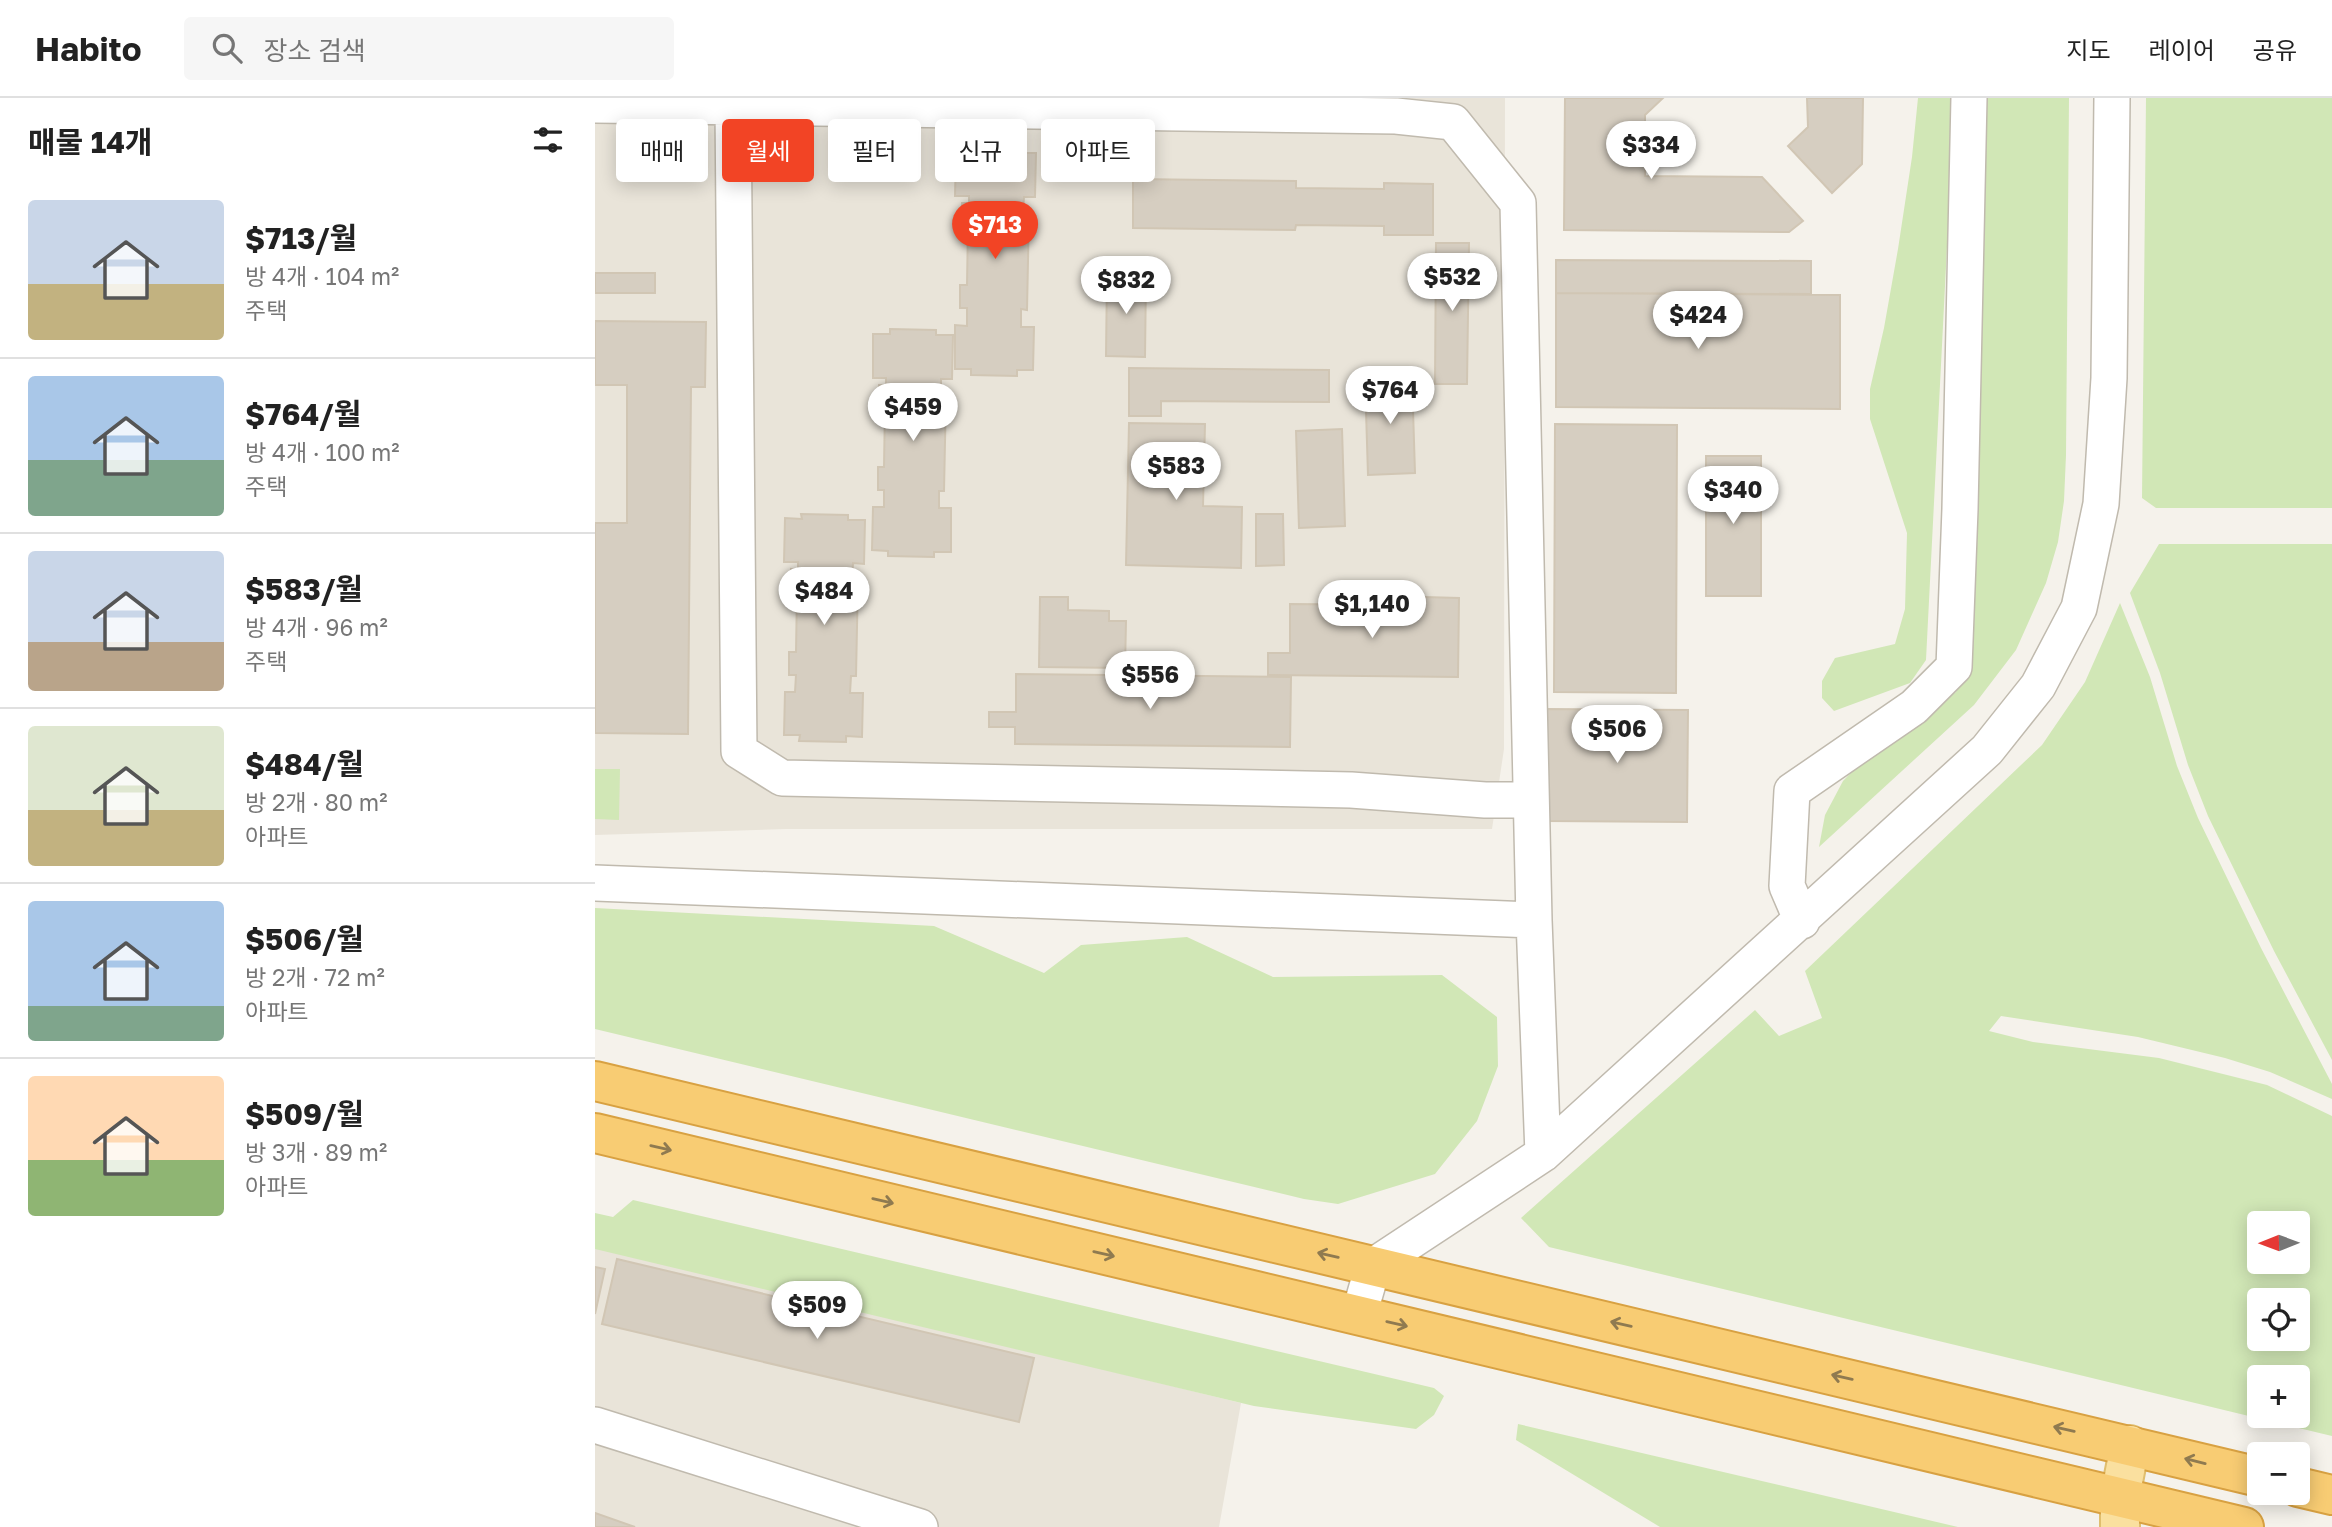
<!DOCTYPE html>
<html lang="ko">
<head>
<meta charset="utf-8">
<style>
	body { margin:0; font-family:"Golos Text","Noto Sans KR",sans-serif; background:#f6f6f6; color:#222; height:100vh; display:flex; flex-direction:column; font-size:26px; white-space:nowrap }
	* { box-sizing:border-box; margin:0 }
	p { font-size:23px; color:#767676 }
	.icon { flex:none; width:38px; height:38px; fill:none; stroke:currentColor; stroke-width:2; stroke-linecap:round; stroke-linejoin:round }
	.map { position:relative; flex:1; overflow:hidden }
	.details { display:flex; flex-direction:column; background:#fff; width:595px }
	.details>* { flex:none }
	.hud { position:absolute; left:21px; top:21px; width:665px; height:63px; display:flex; gap:14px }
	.needle { width:46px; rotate:269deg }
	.tools { position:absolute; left:1652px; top:1113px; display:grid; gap:14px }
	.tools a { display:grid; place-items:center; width:63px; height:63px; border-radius:7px; background:#fff; box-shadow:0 4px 18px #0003; font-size:35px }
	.price { position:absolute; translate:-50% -60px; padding:0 16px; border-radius:24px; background:#fff; color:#222; font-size:23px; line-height:46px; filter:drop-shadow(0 2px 4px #0008) }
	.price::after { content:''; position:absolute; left:50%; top:42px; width:21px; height:16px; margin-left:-10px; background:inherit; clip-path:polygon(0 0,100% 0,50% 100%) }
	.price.active { background:#f24425; color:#fff }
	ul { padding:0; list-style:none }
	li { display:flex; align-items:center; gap:21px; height:175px; padding:0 28px }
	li+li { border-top:2px solid #e0e0e0 }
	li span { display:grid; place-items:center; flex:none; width:196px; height:140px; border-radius:7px; color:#555 }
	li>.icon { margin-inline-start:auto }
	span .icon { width:84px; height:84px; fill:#fffc; stroke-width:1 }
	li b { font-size:30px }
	h2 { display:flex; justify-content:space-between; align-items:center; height:84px; padding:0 28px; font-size:30px }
	.chip { padding:0 24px; border-radius:7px; background:#fff; box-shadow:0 4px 18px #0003; font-size:24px; line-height:63px }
	.chip.active { background:#f24425; color:#fff }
	header { display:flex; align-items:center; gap:42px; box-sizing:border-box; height:98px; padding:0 35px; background:#fff; border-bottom:2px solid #e0e0e0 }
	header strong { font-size:33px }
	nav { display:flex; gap:38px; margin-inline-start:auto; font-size:24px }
	.search { width:490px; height:63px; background:#f6f6f6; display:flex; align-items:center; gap:18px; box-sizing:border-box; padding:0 24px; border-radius:7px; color:#767676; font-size:26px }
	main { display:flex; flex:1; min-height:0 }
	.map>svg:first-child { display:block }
	.residential { fill:#e9e4d9 }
	.green { fill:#d1e7b6; fill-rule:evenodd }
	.building { fill:#d6cec1; stroke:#d1c6b4; stroke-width:2 }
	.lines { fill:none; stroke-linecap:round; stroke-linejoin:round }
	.minor-casing { stroke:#c0baae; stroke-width:38 }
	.major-casing { stroke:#e0be6e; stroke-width:42 }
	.highway-casing { stroke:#d8a142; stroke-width:42 }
	.minor { stroke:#fff; stroke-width:35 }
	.major { stroke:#fae09f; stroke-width:38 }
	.highway { stroke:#f8cc73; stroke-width:38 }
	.oneway { stroke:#8f7a50 }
</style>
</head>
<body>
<header>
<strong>Habito</strong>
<div class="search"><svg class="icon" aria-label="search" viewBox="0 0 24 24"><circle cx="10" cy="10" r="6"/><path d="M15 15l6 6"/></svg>장소 검색</div>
<nav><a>지도</a><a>레이어</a><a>공유</a></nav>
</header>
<main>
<section class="details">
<h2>매물 14개<svg class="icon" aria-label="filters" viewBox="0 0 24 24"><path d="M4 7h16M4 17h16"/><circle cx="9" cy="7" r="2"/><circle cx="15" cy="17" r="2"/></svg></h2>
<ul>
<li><span style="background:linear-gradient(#c9d6e8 60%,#c2b280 0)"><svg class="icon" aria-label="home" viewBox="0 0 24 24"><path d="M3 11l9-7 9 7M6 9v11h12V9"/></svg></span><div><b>$713/월</b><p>방 4개 · 104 m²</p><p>주택</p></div></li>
<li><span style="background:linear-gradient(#a9c7e8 60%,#7fa58c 0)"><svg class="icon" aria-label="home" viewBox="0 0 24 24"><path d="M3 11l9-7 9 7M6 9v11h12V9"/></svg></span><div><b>$764/월</b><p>방 4개 · 100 m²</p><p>주택</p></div></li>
<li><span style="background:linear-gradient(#c9d6e8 65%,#b9a48a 0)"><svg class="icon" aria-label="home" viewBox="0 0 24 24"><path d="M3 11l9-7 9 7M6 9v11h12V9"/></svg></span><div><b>$583/월</b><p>방 4개 · 96 m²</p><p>주택</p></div></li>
<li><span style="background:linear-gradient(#dfe7d0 60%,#c2b280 0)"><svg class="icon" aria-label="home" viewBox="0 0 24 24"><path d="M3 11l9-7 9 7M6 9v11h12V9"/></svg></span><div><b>$484/월</b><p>방 2개 · 80 m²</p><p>아파트</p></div></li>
<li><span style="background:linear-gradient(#a9c7e8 75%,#7fa58c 0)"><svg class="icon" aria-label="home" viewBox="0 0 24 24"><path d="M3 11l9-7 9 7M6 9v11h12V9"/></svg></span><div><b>$506/월</b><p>방 2개 · 72 m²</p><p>아파트</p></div></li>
<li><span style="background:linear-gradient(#ffd9b3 60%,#8fb573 0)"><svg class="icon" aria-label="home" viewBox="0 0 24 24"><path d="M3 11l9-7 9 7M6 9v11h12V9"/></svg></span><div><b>$509/월</b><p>방 3개 · 89 m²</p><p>아파트</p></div></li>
</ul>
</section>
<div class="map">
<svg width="1737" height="1429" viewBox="0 0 1737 1429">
	<rect width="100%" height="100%" fill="#f5f2eb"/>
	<path class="residential" d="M0 0H910L909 651 897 731H191L0 737Z
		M0 1147 646 1305 624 1429H0Z"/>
	<path class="green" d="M1323 0H1356V70L1331 562 1315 585 1239 613 1227 600V583L1240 560 1300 546 1310 511 1312 435 1275 321V291L1289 230 1303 151 1317 59Z
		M1389 0H1474L1471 357 1469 403 1463 444 1451 485 1421 552 1379 607 1224 749 1230 717 1248 683 1274 656 1361 594 1377 552Z
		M1551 0H1737V410H1561L1547 400Z
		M1564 446H1737V962L1679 853 1613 718 1593 667 1565 575 1535 495Z
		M1525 505 1555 579 1582 668 1603 720 1666 850 1737 986V1001L1675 974 1630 960 1543 939 1406 918 1394 933 1438 944 1564 960 1672 987 1737 1018V1338L954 1149 926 1120 1160 912 1184 938 1227 920 1210 873 1447 647 1490 584ZM1664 1125H1703V1164H1664ZM1664 1202H1703V1241H1664ZM1664 1279H1703V1318H1664Z
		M0 671H25L24 722 0 721Z
		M0 810 339 828 449 875 486 847 592 839 678 879 847 877 902 919 903 968 882 1023 840 1076 743 1106 709 1101 0 931Z
		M38 1102 839 1290 849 1298 839 1317 821 1331 659 1308 0 1151V1115L18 1119Z
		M923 1326 1363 1429H1065L921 1342Z"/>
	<path class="building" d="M970 0H1068L1050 17V78L1167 79 1208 123 1194 134 969 132Z
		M1212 0H1268L1267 66 1237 95 1193 48 1213 29Z
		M378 49 424 50V55H441L440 99H429L428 113 434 114 432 212 426 211V229H439L438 272H422V278L376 277V271H360V227L372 228V210H365V187H372L373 126H366L367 105H374V98H360L361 54H377Z
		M538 81 701 83V90L789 91V85L838 86V137H789V128L701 127 700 132 538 130Z
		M841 145H874L872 286H840Z
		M961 162 1216 163V196L961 195Z
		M0 175H60V195H0Z
		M512 176 551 177 550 259 511 258Z
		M961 195 1245 197V311L961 309Z
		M0 223 111 224 110 289H96L93 636 0 635V425H32V287H0Z
		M295 231 341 232V237H358L357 281H346V295H351L349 393H344V410H356V454H339V459L293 458V453L277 452 278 409H289V392H283V369H289L290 308H283L284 287H291V280H278V236H295Z
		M534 270 734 272V304L566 303V318H534Z
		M817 280 820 375 773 377 770 281Z
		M534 325 610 326 608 408 647 409 646 470 531 467Z
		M960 326 1082 327 1081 595 959 594Z
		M747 331 750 428 704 430 701 333Z
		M1111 358H1166V498H1111Z
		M206 416 253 417V422H270L269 466 258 465 257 480H263L261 578H256L255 595H268L267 639 251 638V644L204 643 205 637H189L190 594H200L201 577H194V554H201L202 493H195L196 471 203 472V464H189L190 420 207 421Z
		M661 416H688L689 467 661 468Z
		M445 499H473V512L514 513V523H531L530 570 444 569Z
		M829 499 864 500 863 579 673 577V555H695V506L829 507Z
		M421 576 696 579 695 649 420 646V629H394V614H421Z
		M952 611 1093 612 1092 724 952 723Z
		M22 1161 439 1260 424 1324 7 1226Z
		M0 1169 10 1171 0 1216Z
		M0 1415 40 1429H0Z"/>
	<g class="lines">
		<defs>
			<path id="minor" d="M0 7 801 18 858 24 923 105 939 822 948 1056
				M138 9 144 653 187 680 756 692 890 702H936
				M0 785 939 822
				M1207 823 1192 788 1197 693 1319 609 1359 569 1365 411 1374 0
				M764 1217 778 1168 948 1056 1392 652 1443 588 1484 510 1506 406 1514 280 1517 0
				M0 1327 325 1429"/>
			<path id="major" d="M1525 1429V1399L1535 1347"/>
			<path id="highway" d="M0 983 1664 1379
				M0 1035 1649 1429
				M1703 1389 1737 1397"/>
		</defs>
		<use href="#minor" class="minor-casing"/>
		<use href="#major" class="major-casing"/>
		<use href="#highway" class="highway-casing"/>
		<use href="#minor" class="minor"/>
		<use href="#major" class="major"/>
		<use href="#highway" class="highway"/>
	</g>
	<defs><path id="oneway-shaft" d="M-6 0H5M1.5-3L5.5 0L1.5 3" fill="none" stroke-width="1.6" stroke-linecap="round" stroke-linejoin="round" transform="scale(1.75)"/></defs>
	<g class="oneway">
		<use href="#oneway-shaft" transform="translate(66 1050) rotate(13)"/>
		<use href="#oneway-shaft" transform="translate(288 1103) rotate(13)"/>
		<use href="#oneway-shaft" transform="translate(509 1156) rotate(13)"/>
		<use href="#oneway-shaft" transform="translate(733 1157) rotate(-167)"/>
		<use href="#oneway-shaft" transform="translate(802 1226) rotate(13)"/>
		<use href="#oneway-shaft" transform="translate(1026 1226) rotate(-167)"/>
		<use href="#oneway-shaft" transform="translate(1247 1279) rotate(-167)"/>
		<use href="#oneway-shaft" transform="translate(1469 1331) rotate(-167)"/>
		<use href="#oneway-shaft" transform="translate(1600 1363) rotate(-166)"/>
	</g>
</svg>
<div class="tools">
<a><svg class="needle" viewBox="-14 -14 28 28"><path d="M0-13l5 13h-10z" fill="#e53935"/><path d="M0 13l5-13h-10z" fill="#767676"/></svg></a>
<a><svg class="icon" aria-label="locate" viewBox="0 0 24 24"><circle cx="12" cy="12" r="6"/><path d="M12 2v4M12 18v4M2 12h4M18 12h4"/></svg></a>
<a>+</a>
<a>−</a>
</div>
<b class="price" style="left:1056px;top:83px">$334</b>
<b class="price active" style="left:400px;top:163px">$713</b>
<b class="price" style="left:857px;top:215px">$532</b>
<b class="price" style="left:531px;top:218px">$832</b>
<b class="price" style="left:1103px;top:253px">$424</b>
<b class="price" style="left:795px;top:328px">$764</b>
<b class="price" style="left:318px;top:345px">$459</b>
<b class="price" style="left:581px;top:404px">$583</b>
<b class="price" style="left:1138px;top:428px">$340</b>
<b class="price" style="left:229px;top:529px">$484</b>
<b class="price" style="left:777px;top:542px">$1,140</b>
<b class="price" style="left:555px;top:613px">$556</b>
<b class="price" style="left:1022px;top:667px">$506</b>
<b class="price" style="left:222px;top:1243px">$509</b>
<div class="hud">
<a class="chip">매매</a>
<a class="chip active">월세</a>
<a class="chip">필터</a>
<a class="chip">신규</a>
<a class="chip">아파트</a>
</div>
</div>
</main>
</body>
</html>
